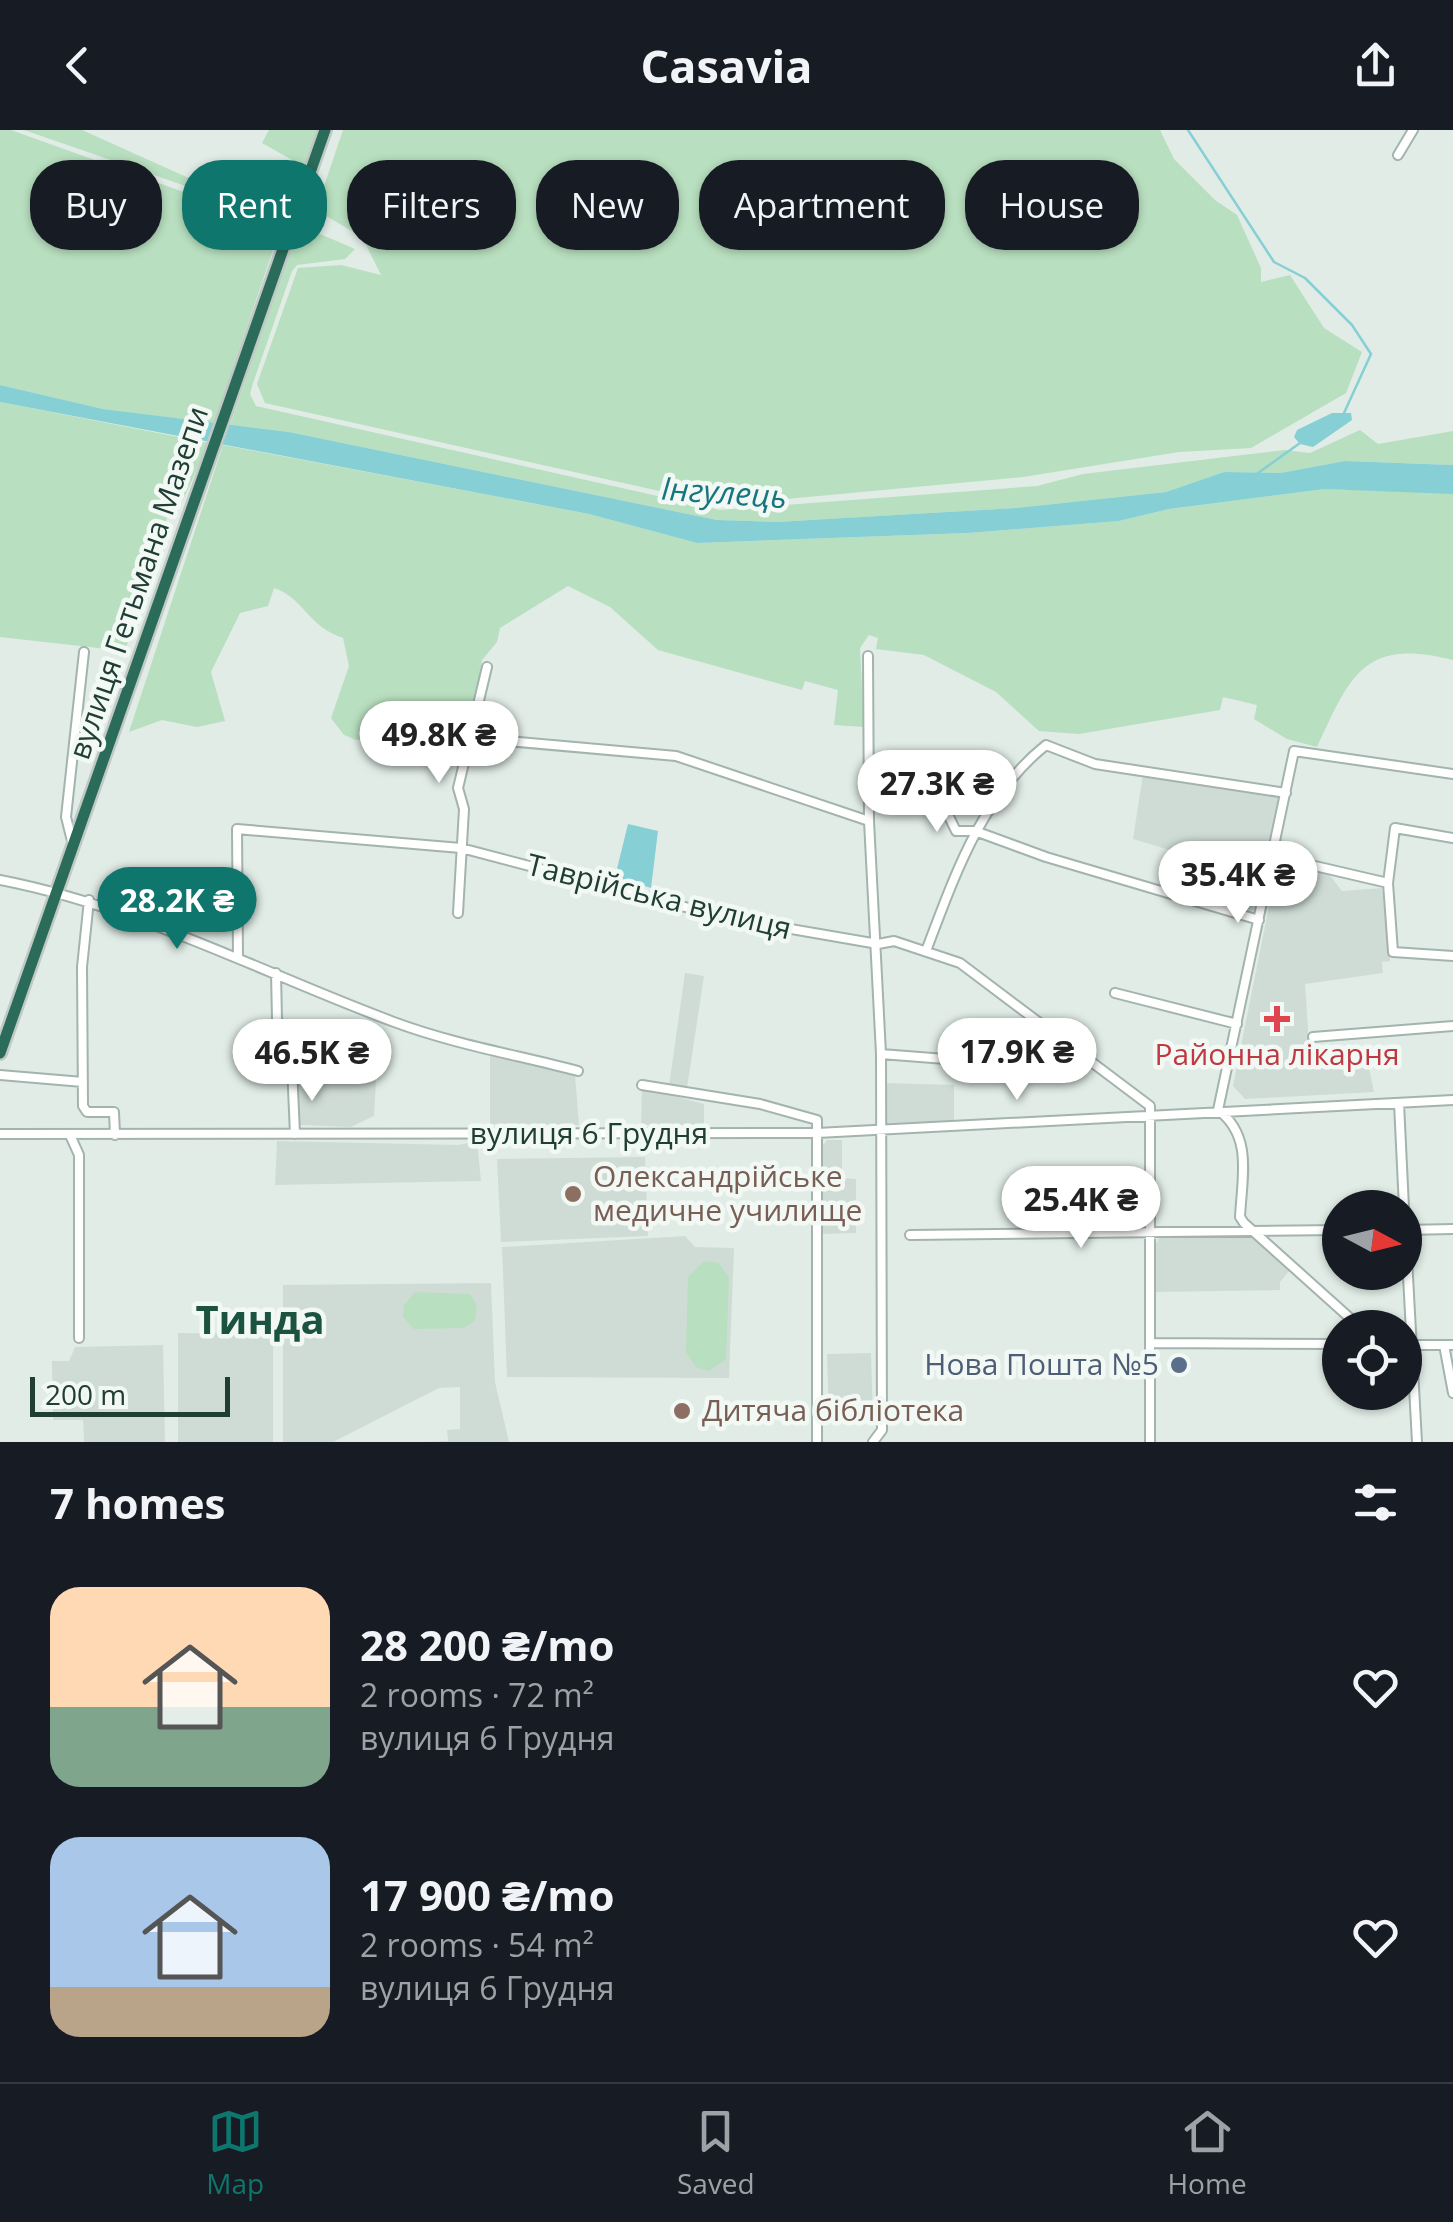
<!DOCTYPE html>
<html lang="en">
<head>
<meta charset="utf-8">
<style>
	body { margin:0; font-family:"Open Sans",sans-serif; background:#242831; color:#f1f3f6; height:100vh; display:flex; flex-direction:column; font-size:38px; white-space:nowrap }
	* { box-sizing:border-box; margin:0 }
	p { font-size:32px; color:#9ea1a6 }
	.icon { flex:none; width:55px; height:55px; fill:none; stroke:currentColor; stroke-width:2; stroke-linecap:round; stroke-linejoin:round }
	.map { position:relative; height:1312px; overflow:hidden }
	.side { display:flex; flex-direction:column; background:#171b24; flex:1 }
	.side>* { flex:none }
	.hud { position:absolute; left:30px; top:30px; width:1395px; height:90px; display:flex; gap:20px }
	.needle { width:65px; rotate:97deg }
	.controls { position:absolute; left:1322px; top:1060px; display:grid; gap:20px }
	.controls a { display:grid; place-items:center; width:100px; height:100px; border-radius:50%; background:#171b24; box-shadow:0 2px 8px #0004; font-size:50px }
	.scale { position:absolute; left:30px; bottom:25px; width:200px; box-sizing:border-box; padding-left:10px; border:5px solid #203e34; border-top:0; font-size:28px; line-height:35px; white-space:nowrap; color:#203e34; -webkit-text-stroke:8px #f2f9f5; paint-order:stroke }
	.price { position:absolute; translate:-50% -85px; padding:0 22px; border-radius:35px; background:#fff; color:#222; font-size:32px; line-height:65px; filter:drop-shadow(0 2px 5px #0008) }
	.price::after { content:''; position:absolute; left:50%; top:60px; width:30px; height:22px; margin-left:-15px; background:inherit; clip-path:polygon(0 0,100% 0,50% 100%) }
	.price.current { background:#0f766e; color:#fff }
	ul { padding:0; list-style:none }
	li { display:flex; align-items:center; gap:30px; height:250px; padding:0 50px }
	li span { display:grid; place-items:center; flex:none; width:280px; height:200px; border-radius:30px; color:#555 }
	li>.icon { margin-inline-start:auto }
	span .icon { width:120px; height:120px; fill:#fffc; stroke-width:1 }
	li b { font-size:42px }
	h2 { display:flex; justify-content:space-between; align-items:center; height:120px; padding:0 50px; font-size:42px }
	.tag { padding:0 35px; border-radius:40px; background:#171b24; box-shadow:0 2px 8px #0004; font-size:35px; line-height:90px }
	.tag.current { background:#0f766e; color:#fff }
	header { display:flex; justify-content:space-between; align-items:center; height:130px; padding:0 50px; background:#171b24; font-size:45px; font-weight:700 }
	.menu { display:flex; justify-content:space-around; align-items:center; height:140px; border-top:2px solid #363941; background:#171b24; font-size:28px; color:#9ea1a6 }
	.menu a { display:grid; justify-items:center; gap:5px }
	.menu .current { color:#0f766e }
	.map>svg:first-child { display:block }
	.built { fill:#cfdcd5 }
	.green { fill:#b8dfbf }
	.water { fill:#85cfd5 }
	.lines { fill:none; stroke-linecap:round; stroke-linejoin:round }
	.stream { stroke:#85cfd5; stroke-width:2.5 }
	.minor-casing { stroke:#a3b4ad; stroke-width:12 }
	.highway-casing { stroke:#c1c9c6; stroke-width:16 }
	.minor { stroke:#fff; stroke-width:8 }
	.highway { stroke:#2a6c59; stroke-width:11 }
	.health-dot { fill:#e0444e; stroke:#f2f9f5; stroke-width:4 }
	.education-dot { fill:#8d6e63; stroke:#f2f9f5; stroke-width:4 }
	.service-dot { fill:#5c6f8a; stroke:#f2f9f5; stroke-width:4 }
	.labels { text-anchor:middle; stroke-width:9; stroke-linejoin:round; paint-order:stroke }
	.street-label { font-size:30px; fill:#203e34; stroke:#f2f9f5 }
	.health-label { font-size:30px; fill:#be3a42; stroke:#f2f9f5 }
	.education-label { font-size:30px; fill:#785e54; stroke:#f2f9f5; text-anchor:start }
	.service-label { font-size:30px; fill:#4e5e75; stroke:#f2f9f5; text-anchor:end }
	.water-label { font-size:32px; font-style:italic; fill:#16757e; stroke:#f2f9f5 }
	.district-label { font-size:40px; font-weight:bold; fill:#1b5240; stroke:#f2f9f5 }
</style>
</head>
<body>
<header><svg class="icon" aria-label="back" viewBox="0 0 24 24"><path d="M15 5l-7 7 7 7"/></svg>Casavia<svg class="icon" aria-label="share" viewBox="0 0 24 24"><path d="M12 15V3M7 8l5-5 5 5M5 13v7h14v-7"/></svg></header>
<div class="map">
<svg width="1453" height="1312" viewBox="0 0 1453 1312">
	<rect width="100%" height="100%" fill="#e1ece6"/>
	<path class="built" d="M1143 644 1279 667 1255 782 1213 772 1216 734 1133 709Z
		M1278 731 1328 743 1342 761 1382 758 1390 831 1382 832 1383 843 1305 854 1310 928 1366 924 1374 962 1245 969 1233 956Z
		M685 843 704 846 687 958 669 956Z
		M490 923 575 945 579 995 490 994Z
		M328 944 329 951H376L374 986 351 997 299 995 296 950Z
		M884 953 954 955V992L886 993Z
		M642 958 704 974V995H641Z
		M827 1010H842V1048L856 1049V1103L821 1104 820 1019Z
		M277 1011 459 1015 477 1011 481 1051 275 1055Z
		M645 1027 648 1106 501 1112 497 1029Z
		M1243 1104 1251 1106 1290 1140 1280 1152V1160L1156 1162V1114L1160 1107Z
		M685 1106 695 1117 734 1118 729 1248 507 1247 502 1117Z
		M491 1153 495 1252 509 1312H420L448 1311 447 1300 460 1299V1257L439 1258 333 1312H283V1155Z
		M178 1203 273 1204V1312H178Z
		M163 1215 165 1312H84L83 1290H53L52 1231H69L75 1217Z
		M871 1223 873 1292 829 1294 827 1224Z"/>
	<path class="green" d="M0 0H11L281 97 214 293 103 279 0 255Z
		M24 0H82L231 67 229 71Z
		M269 0H318L306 33 301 35 262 13Z
		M343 0H1160L1174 29 1215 70 1237 85 1261 138V152L1290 145 1324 198 1362 222 1346 263 1251 318 1179 322 1023 347 722 375 265 273 257 254 298 138 341 135 381 145 362 107 316 80Z
		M304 97 355 119 345 129 297 135 292 141 253 253 250 264 256 276 720 380 1037 356 1083 344 1284 320 1310 323 1360 300 1378 314 1453 301V335L1345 331 1280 343 1224 342 1166 362 1016 378 776 392 717 390 289 302 230 295 294 109Z
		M0 272 209 313 183 370 171 376 125 521 0 507Z
		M223 315 589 384 697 413 968 403 1119 391 1169 379 1325 359 1441 362 1453 364V530C1364 507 1350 546 1317 617L1287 609 1254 589 1257 575 1223 567 1220 580 1079 604 1039 601 996 562 924 525 876 519 878 508 869 505 860 518 864 597 834 595 838 560 805 551 802 560 658 520 610 477 568 456 500 498 497 512 482 530 472 598 356 610 344 605 331 588 349 536 343 508C307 496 304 468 274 458L268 476 240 483 211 542 225 591 197 597 162 590 129 602Z
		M704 1131 719 1133 729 1148 726 1229 709 1241 696 1237 686 1222 688 1147Z
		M415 1162 470 1164 477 1176 475 1190 464 1198 414 1199 403 1187 404 1175Z"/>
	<path class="water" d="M0 255 103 279 289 302 717 390 776 392 1016 378 1166 362 1224 342 1280 343 1345 331 1453 335V364L1325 359 1169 379 1119 391 968 403 697 413 589 384 0 272Z
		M1332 283H1351L1352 290 1313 317 1300 314 1294 307 1297 300Z
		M628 694 658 701 651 758 615 747Z"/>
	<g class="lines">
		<path class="stream" d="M1188 0 1274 132 1305 148 1352 195 1371 224 1344 283
			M1258 343 1300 313"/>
		<defs>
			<path id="minor" d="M1398 25 1413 0
				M868 526 869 691 881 924 882 1300 873 1312
				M473 608 676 626 869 691
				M935 658 956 701H975L1046 727 1259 790
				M72 711 66 687 84 522
				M1272 726 1388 753 1393 822 1453 826
				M0 750C139 777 262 843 394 892 453 914 517 925 578 941
				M1388 753 1395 698 1453 708
				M89 770 82 837 83 976 87 982H114L115 1005
				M458 783 464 679 458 658 487 537
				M926 821C955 745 981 667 1046 615L1095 634 1286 663
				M238 827 237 699 461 718 727 788 878 814 894 811 960 833 1150 976V1312
				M276 843 277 889 292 936 295 1004
				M1115 863 1237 894
				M1313 907 1453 896
				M881 924 971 931
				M0 945 83 952
				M642 955 760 974 817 990V1312
				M1399 973 1404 1078
				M1218 980 1294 621 1453 644
				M1218 980C1253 1006 1242 1047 1240 1087L1244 1093 1361 1198
				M0 1004 817 1003 1453 970
				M70 1005 79 1025V1208
				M1405 1091 1417 1312
				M1405 1100 1453 1099
				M910 1105 1340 1100
				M1153 1213 1340 1214
				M1405 1215H1453
				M1444 1215 1453 1263"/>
			<path id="highway" d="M0 923 325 0"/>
		</defs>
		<use href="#minor" class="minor-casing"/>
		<use href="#highway" class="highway-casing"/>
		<use href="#minor" class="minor"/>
		<use href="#highway" class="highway"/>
	</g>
	<path class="health-dot" d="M1272 874h10v10h10v10h-10v10h-10v-10h-10v-10h10z"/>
	<g class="education-dot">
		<circle cx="573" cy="1064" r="10"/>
		<circle cx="682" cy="1281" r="10"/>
	</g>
	<circle class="service-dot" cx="1179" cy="1235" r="10"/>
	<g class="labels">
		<g class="street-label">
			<text transform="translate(139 453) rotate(-71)" y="10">вулиця Гетьмана Мазепи</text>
			<text transform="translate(659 767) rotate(14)" y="10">Таврійська вулиця</text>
			<text x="589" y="1014">вулиця 6 Грудня</text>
		</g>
		<g class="health-label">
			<text x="1277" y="935">Районна лікарня</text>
		</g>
		<g class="education-label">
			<text x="593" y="1057">Олександрійське<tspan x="593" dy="34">медичне училище</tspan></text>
			<text x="702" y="1291">Дитяча бібліотека</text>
		</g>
		<g class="service-label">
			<text x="1159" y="1245">Нова Пошта №5</text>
		</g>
		<g class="water-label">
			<text transform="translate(724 363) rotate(4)" y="11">Інгулець</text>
		</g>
		<g class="district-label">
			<text x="260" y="1204">Тинда</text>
		</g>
	</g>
</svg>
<div class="controls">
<a><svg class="needle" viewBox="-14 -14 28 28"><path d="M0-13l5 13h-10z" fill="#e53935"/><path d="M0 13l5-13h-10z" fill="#9ea1a6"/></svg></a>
<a><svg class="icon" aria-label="locate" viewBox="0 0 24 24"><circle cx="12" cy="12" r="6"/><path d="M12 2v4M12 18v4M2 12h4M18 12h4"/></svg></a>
</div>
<div class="scale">200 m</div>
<b class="price" style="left:439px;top:656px">49.8K ₴</b>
<b class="price" style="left:937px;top:705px">27.3K ₴</b>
<b class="price" style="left:1238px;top:796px">35.4K ₴</b>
<b class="price current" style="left:177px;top:822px">28.2K ₴</b>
<b class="price" style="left:1017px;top:973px">17.9K ₴</b>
<b class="price" style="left:312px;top:974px">46.5K ₴</b>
<b class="price" style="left:1081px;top:1121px">25.4K ₴</b>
<div class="hud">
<a class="tag">Buy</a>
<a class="tag current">Rent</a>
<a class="tag">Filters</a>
<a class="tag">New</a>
<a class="tag">Apartment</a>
<a class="tag">House</a>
</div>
</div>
<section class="side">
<h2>7 homes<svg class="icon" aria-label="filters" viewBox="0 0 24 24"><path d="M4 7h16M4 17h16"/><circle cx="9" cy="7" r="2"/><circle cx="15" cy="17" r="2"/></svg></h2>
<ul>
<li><span style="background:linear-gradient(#ffd9b3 60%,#7fa58c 0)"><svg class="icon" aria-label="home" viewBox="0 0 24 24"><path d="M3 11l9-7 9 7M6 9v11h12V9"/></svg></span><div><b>28 200 ₴/mo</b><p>2 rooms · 72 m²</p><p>вулиця 6 Грудня</p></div><svg class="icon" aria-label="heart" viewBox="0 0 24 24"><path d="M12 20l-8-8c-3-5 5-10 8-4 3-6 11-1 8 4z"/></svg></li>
<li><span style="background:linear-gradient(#a9c7e8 75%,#b9a48a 0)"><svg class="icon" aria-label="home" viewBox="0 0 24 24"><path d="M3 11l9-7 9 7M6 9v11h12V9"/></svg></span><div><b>17 900 ₴/mo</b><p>2 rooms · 54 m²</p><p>вулиця 6 Грудня</p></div><svg class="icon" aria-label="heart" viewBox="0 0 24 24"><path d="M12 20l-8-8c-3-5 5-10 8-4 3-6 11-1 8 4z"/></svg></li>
</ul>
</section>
<nav class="menu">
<a class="current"><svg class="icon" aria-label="map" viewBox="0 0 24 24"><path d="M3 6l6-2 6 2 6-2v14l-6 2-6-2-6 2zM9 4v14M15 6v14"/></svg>Map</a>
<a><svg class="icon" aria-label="saved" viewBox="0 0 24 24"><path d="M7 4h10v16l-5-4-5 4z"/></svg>Saved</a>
<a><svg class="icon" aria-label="home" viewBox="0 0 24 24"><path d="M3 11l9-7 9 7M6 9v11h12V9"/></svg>Home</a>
</nav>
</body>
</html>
